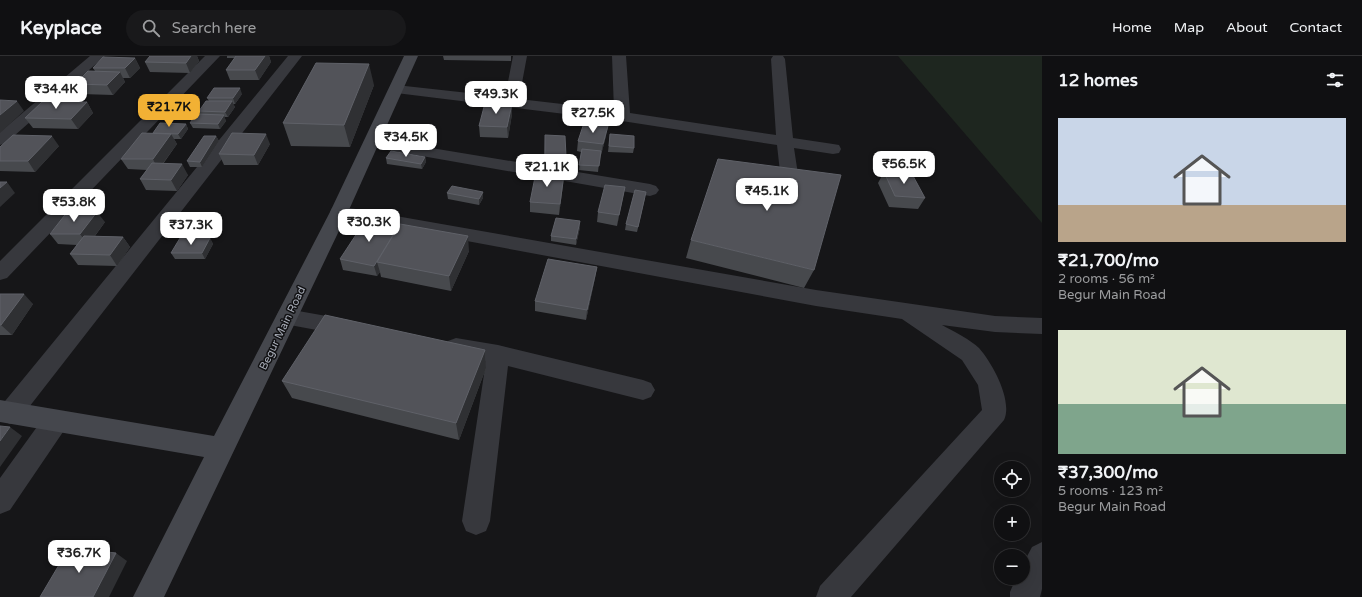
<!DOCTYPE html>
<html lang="en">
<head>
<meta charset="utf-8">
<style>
	body { margin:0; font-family:"Varela Round",sans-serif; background:#19191b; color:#f1f3f6; height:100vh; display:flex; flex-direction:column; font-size:15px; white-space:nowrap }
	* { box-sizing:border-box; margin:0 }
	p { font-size:13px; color:#9c9d9f }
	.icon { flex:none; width:22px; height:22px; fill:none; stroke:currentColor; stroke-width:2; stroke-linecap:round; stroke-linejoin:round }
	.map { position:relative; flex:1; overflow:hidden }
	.sheet { display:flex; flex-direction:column; background:#101012; width:320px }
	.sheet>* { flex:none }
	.fabs { position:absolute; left:994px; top:405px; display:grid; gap:8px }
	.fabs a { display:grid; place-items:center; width:36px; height:36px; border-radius:50%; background:#101012; box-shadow:0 4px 16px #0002,0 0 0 1px #303032; font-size:20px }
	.price { position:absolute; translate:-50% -34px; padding:0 9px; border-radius:8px; background:#fff; color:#222; font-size:13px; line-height:26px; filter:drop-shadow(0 1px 2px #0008) }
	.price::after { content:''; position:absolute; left:50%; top:24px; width:12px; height:9px; margin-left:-6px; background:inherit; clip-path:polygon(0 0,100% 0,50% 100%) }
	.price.on { background:#f2b134; color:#111 }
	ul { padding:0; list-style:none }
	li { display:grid; align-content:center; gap:8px; height:212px; padding:0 16px }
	li span { display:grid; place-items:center; height:124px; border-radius:0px; color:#555 }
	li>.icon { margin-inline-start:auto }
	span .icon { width:72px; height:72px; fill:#fffc; stroke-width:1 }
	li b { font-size:17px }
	h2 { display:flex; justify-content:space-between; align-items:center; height:48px; padding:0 16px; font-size:17px }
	header { display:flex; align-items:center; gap:24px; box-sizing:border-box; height:56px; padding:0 20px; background:#101012; border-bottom:1px solid #303032 }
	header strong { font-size:19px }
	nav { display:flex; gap:22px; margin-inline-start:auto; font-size:14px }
	.search { width:280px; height:36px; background:#19191b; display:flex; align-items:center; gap:10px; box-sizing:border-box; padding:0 14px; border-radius:22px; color:#9c9d9f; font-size:15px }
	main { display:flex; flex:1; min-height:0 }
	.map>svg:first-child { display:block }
	.green { fill:#1e261f }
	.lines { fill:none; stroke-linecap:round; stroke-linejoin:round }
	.street { fill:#37383d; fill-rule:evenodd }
	.secondary { fill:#45474d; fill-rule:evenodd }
	.wall { fill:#47494d }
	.shaded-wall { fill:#2f3033 }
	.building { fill:#525359; stroke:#5f6168 }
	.labels { text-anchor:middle; stroke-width:3; stroke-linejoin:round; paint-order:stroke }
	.street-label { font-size:11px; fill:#a8adb8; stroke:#111113 }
</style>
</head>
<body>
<header>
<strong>Keyplace</strong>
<div class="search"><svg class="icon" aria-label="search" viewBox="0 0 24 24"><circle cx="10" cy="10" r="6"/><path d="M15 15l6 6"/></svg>Search here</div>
<nav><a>Home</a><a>Map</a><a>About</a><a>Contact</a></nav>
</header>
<main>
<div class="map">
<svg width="1042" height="541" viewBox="0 0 1042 541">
	<rect width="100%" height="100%" fill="#161618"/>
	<path class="green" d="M898 0H1042V167Z"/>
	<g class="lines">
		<path class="street" d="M90 0H105L6 87 0 89V76Z
			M205 0H220L7 222 0 224V205Z
			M288 0H302L19 364 10 368 1 364 0 352 1 350Z
			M513 0H527L519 43 614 54 612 0H626L630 57 776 79 771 3 773 0H783L785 3 793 82 833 88 839 89 841 93 839 97 833 98 794 92 799 125 796 129 790 130 784 129 781 125 777 89 622 65 396 37 391 36 389 33 391 30 396 29 505 41Z
			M371 82 650 128 656 130 659 134 656 138 650 140 365 90 363 87 365 84Z
			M339 150 816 234 995 260 1042 262V278L995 276 942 269C953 275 971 284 979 292 993 308 1013 345 1004 364L851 541H816L820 530 982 354 978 329 962 304 902 263 816 250 332 160 330 156 332 152Z
			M287 253 349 264 357 266 360 272 357 278 349 280 279 267 276 261 279 255Z
			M456 282 498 289 643 324 651 327 655 334 651 341 643 344 508 310 490 465 486 475 476 479 466 475 462 465 486 305 448 297 445 291 448 285Z
			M56 354 65 357 68 365 65 373 10 454 0 458V422L47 357Z
			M1042 486V533L1040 541H1010V536L1016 522H1023V508L1032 491Z"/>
		<path class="secondary" d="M404 0H418L348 156 164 541H133L204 401 0 366V344L214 380 330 156Z"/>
	</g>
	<path class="wall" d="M150 0H197L199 5 190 17 150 16 145 6Z
		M227 0H269L271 6 259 24H230L226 14 235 2H227Z
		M443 0H511V5L444 4Z
		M135 2 140 12 130 22H123L125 26 113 39 81 38 75 28 95 15 93 12Z
		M374 29 350 91 291 90 283 67Z
		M242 38 235 48H233L235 51 228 61H224L226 65 220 73 193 72 190 67 200 59 199 55 209 45 207 42Z
		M87 46 93 57 78 73 33 72 25 62Z
		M512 58 508 82 480 81 479 70Z
		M186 68 188 73 181 83H174L177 88 163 108 188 119 177 135 146 134 140 123 147 114 128 113 121 103 153 77Z
		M610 78 634 92 633 97 608 96Z
		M545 79 566 100 565 111 544 110Z
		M216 80 219 85 202 111H190L187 105Z
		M606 80 601 99 600 98 598 116 579 114 581 96 577 95 578 85Z
		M270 88 258 109H224L219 98Z
		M59 90 35 116 0 115V91Z
		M425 101 426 106 422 113 387 108 386 102Z
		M884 116 925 142 918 153 889 151 878 127Z
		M564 118 563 129 559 159 530 156V146Z
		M625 131 617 170 597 166 598 156Z
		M483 136V142L479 149 448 143 447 137Z
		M645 142 637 176 625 174 626 168Z
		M105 166 95 180 123 181 130 191 117 210 78 209 70 198 77 189 58 188 50 178Z
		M398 171V172L469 195 451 235 381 221 380 216 377 220 343 214 340 203Z
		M580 171 576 189 551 185V180Z
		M210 182 213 188 205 203H175L171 197Z
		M691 184 814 214 804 232 686 202Z
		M597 211 595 222 586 264 535 255V245Z
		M0 238 33 248 12 279H0Z
		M485 294 486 312 459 384 292 342 282 325Z"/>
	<path class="shaded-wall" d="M191 0H197L199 5 190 17 186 7Z
		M265 0H269L271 6 259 24 255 14Z
		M135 2 140 12 130 22 125 12Z
		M369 8 374 29 350 91 344 69Z
		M120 16 125 26 113 39 107 29Z
		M240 32 242 38 235 48 233 42Z
		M17 45 24 55 0 77V59Z
		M232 45 235 51 228 61 225 56Z
		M87 46 93 57 78 73 71 63Z
		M512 48V58L508 82 507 71Z
		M224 59 226 65 220 73 218 68Z
		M186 68 188 73 181 83 178 78Z
		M608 70 606 80 601 99 603 88Z
		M171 78 177 88 158 114 153 103Z
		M266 78 270 88 258 109 254 99Z
		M52 80 59 90 35 116 28 105Z
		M216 80 219 85 202 111 200 106Z
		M425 101 426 106 422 113 421 108Z
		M182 108 188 119 177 135 171 124Z
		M564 118 563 129 559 159 560 148Z
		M7 126 15 137 0 151V132Z
		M625 131 623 142 617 170 619 159Z
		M483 136V142L479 149V143Z
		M97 156 105 166 88 189 80 178Z
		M580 165V171L576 189V183Z
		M398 171 400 181 377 206 380 216 377 220 374 210Z
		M468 180 469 195 451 235 449 220Z
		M123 181 130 191 117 210 110 199Z
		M210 182 213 188 205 203 202 197Z
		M597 211 595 222 586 264 587 254Z
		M24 238 33 248 12 279 1 269Z
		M485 294 486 312 459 384 456 367Z
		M10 371 22 380 0 411V385Z
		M116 497 127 505 109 541H93Z"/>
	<path class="building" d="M150 0H191L186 7 145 6Z
		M236 0H265L255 14H226Z
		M103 1 135 2 125 12H93Z
		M316 7 369 8 344 69 283 67Z
		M88 15 120 16 107 29 75 28Z
		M214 32H240L233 42H207Z
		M0 44 17 45 0 59Z
		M206 45H232L225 56 199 55Z
		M42 46H87L71 63 25 62Z
		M485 47 512 48 507 71 479 70Z
		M196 58 224 59 218 68 190 67Z
		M160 67 186 68 178 78 153 77Z
		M584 67 608 70 603 88 578 85Z
		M142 77 171 78 153 103H121Z
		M232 77 266 78 254 99 219 98Z
		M610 78 634 80V92L609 90Z
		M13 79 52 80 28 105H0V91Z
		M545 79 565 80 566 100H545Z
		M204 80H216L200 106 187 105Z
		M582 93 601 95 599 110 579 109Z
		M391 95 425 101 421 108 386 102Z
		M718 103 841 119 814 214 691 184Z
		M152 107 182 108 171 124 140 123Z
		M536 116 564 118 560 148 530 146Z
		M884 116 912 118 925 142 895 140Z
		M0 126H7L0 132Z
		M605 129 625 131 619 159 598 156Z
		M452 130 483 136 479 143 447 137Z
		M635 134 646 136 638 171 626 168Z
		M68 155 97 156 80 178H50Z
		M556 162 580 165 576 183 551 180Z
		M365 165 398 171 374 210 340 203Z
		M400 168 468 180 449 220 377 206Z
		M84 180 123 181 110 199 70 198Z
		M180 182H210L202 197H171Z
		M548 203 597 211 587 254 535 245Z
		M0 238H24L1 269H0Z
		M325 259 485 294 456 367 282 325Z
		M0 370 10 371 0 385Z
		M69 492 116 497 93 541H40Z"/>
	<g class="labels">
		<g class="street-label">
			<text transform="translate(282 272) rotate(-64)" y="4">Begur Main Road</text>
		</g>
	</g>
</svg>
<div class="fabs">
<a><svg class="icon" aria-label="locate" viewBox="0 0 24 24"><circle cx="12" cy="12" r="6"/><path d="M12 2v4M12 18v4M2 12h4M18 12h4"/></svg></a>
<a>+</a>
<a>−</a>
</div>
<b class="price" style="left:56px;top:54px">₹34.4K</b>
<b class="price" style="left:496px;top:59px">₹49.3K</b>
<b class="price on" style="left:169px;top:72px">₹21.7K</b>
<b class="price" style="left:593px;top:78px">₹27.5K</b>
<b class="price" style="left:406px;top:102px">₹34.5K</b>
<b class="price" style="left:904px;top:129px">₹56.5K</b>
<b class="price" style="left:547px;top:132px">₹21.1K</b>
<b class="price" style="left:767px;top:156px">₹45.1K</b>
<b class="price" style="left:74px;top:167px">₹53.8K</b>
<b class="price" style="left:369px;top:187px">₹30.3K</b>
<b class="price" style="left:191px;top:190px">₹37.3K</b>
<b class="price" style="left:79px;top:518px">₹36.7K</b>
</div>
<section class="sheet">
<h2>12 homes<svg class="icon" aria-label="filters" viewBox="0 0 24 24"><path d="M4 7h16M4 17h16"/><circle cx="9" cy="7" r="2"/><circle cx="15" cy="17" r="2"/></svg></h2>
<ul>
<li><span style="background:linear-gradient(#c9d6e8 70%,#b9a48a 0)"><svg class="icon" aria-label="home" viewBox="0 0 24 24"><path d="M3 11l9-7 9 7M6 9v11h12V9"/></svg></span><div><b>₹21,700/mo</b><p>2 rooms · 56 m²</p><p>Begur Main Road</p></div></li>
<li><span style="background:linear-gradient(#dfe7d0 60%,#7fa58c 0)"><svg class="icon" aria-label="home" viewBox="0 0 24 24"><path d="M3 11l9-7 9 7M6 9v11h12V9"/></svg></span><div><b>₹37,300/mo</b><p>5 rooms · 123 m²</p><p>Begur Main Road</p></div></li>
</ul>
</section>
</main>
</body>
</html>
